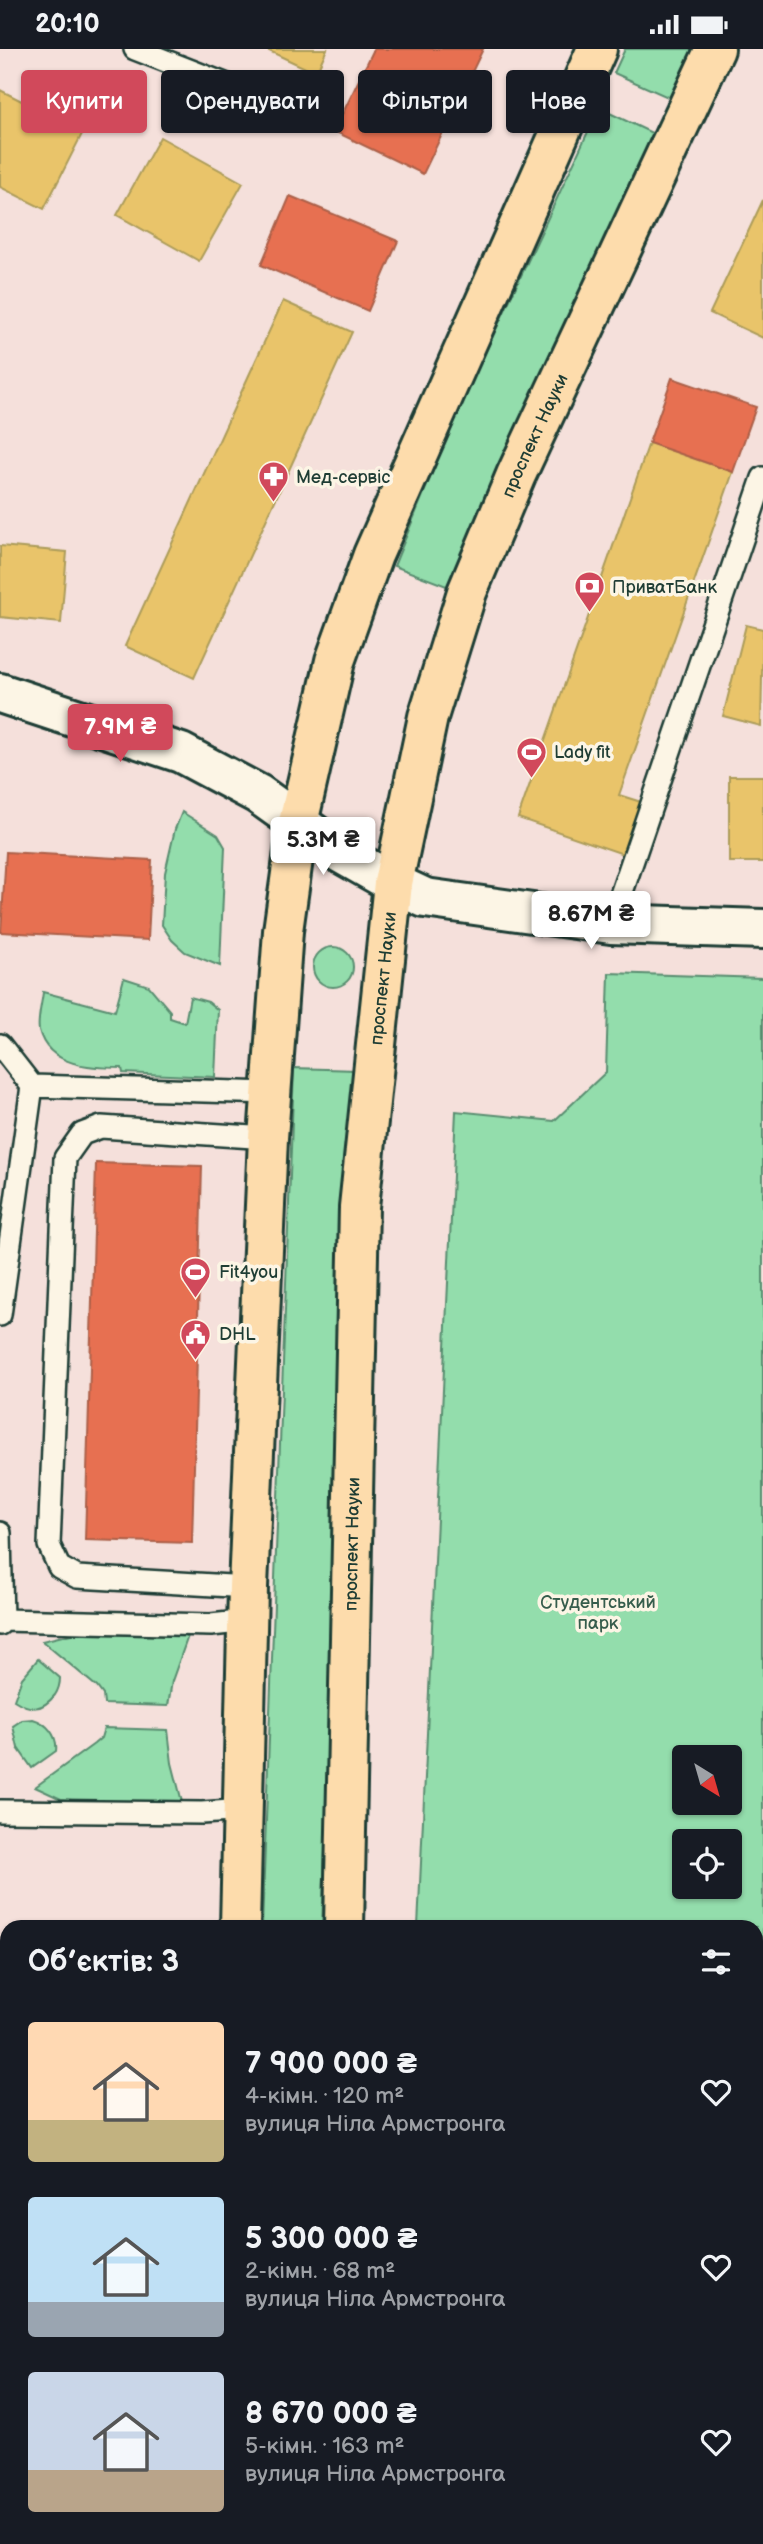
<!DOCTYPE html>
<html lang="uk">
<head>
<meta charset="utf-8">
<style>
	body { margin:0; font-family:"Balsamiq Sans",sans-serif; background:#20242c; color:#f1f3f6; height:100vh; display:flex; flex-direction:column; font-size:26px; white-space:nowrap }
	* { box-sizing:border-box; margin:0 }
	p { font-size:23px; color:#9ea1a6 }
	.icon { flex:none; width:38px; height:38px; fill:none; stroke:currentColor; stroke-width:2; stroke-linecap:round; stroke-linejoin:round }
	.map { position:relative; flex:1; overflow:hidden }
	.drawer { position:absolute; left:0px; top:1871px; width:763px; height:625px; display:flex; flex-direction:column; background:#171b24; border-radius:21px 21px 0 0; box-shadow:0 2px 5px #0004 }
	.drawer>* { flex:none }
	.banner { position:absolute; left:21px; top:21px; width:721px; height:63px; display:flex; gap:14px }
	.needle { width:46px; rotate:143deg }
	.buttons { position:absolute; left:672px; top:1696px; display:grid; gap:14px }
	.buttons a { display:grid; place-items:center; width:70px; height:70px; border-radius:7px; background:#171b24; box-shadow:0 2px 5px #0004; font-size:35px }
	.price { position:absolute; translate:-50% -60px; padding:0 16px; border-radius:7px; background:#fff; color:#222; font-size:23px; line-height:46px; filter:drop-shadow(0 2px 4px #0008) }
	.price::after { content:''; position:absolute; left:50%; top:42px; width:21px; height:16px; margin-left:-10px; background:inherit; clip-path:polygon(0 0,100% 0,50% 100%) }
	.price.on { background:#d1495b; color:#fff }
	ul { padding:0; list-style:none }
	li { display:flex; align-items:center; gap:21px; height:175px; padding:0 28px }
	li span { display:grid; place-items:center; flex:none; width:196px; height:140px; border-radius:7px; color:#555 }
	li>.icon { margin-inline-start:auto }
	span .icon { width:84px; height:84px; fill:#fffc; stroke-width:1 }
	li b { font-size:30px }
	h2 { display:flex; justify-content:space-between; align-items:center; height:84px; padding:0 28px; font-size:30px }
	.chip { padding:0 24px; border-radius:7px; background:#171b24; box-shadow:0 2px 5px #0004; font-size:24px; line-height:63px }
	.chip.on { background:#d1495b; color:#fff }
	.status { display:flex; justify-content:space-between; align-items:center; height:49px; padding:0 35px; background:#171b24; direction:ltr }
	.status svg { height:19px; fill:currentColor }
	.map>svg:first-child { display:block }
	.green { fill:#93ddac; stroke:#598d70; stroke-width:2; fill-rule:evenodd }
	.homes { fill:#e9c46a; stroke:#ac9c5a; stroke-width:2 }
	.shops { fill:#e76f51; stroke:#ab6048; stroke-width:2 }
	.building { fill:#e6afc5; stroke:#1f3d34; stroke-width:2 }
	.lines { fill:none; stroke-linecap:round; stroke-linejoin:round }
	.service-casing { stroke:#1f3d34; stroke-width:26 }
	.minor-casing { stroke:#1f3d34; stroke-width:44 }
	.primary-casing { stroke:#1f3d34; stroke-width:44 }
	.service { stroke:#fcf5e5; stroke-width:21 }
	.minor { stroke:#fcf5e5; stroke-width:38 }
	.primary { stroke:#fddcac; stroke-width:38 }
	.labels { text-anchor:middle; stroke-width:7; stroke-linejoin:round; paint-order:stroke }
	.street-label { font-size:18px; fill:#1f3d34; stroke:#fcf5e5 }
	.poi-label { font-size:18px; fill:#1f3d34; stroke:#fcf5e5; text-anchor:start }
	.park-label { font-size:18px; fill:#365d4c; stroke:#fcf5e5 }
</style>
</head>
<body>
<div class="status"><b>20:10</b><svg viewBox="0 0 49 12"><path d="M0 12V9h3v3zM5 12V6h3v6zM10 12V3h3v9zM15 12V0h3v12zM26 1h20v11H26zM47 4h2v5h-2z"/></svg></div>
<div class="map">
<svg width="763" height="2495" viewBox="0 0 763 2495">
	<rect width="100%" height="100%" fill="#f5e0db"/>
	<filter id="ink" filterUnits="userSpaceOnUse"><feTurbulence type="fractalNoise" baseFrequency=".0143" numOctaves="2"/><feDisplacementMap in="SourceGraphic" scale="14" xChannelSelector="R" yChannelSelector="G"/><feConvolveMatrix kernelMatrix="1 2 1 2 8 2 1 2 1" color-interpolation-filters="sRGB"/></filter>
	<g filter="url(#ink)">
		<path class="green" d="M625 0H694L670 49 614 24Z
			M599 59 654 85 498 422 449 538 394 517 453 373Z
			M182 763 218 786 225 798 220 917 185 903 172 891 162 876 165 824 175 780Z
			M313 918a20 20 0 1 1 40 0a20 20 0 1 1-40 0Z
			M609 924 763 929V2495H420L419 2489 756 2488V1878H418L456 1062 554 1072 606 1023ZM684 1708H730V1754H684ZM684 1792H730V1838H684Z
			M124 929 149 937 170 962V969L185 974 190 948 208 953 218 961 215 1028 123 1024 122 1019C93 1019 48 1018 39 981 37 971 42 954 43 943L115 962Z
			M294 1019 356 1021 322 1878H262Z
			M75 1584 188 1587 172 1632 168 1657 104 1655 103 1646 97 1638 42 1592Z
			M38 1610 60 1629C60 1636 59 1640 55 1646 42 1662 31 1662 14 1651L22 1629Z
			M33 1670C47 1674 58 1687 56 1702L32 1719 18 1699 13 1677 22 1671Z
			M104 1679 168 1681 172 1714 182 1753 83 1752 61 1750 35 1738 94 1695 101 1689Z"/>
		<path class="homes" d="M265 0H327L316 24Z
			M0 41 83 83 44 160 0 138Z
			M160 88 243 134 199 212 117 166Z
			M763 151V289L710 264Z
			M283 252 352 283 194 629 125 597Z
			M649 394 733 423 619 746 641 753 623 805 518 769Z
			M0 497 67 503 61 574 0 568Z
			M746 576 763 580 761 677 723 667Z
			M729 727H763V813H729Z"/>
		<path class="shops" d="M374 0H483L423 125 334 82Z
			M290 147 398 192 368 262 261 216Z
			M672 329 756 358 733 423 649 394Z
			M6 803 152 811 148 891 1 883Z
			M96 1114 202 1117 192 1494 85 1491Z"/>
		<path class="building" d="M0 2301 7 2302V2481H0Z"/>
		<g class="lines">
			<defs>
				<path id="service" d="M135 0 284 58
					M611 875 763 429
					M0 996 32 1037 0 1266
					M32 1037 271 1044
					M0 1484 2 1571 0 1575
					M248 1538 77 1528 59 1518 49 1496 65 1109 82 1085 101 1078 268 1089
					M2 1571 211 1576 248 1572
					M0 1762 202 1764 244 1761"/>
				<path id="minor" d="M0 644 181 704 258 745 342 805 393 834 425 849 611 875 763 880"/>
				<g id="primary">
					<path d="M240 1878 248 1538 268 1089 283 882 298 774 335 612 373 506 597 0"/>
					<path id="s1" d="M344 1878 359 1158 393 834 428 668 467 543 516 426 715 0"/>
					<path d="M261 2488 262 2495"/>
					<path d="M354 2488 355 2495"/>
				</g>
			</defs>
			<use href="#service" class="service-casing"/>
			<use href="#minor" class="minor-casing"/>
			<use href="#primary" class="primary-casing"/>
			<use href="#service" class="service"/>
			<use href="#minor" class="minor"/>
			<use href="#primary" class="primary"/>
		</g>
	</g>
	<defs>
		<symbol id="pharmacy-pin" viewBox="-11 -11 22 30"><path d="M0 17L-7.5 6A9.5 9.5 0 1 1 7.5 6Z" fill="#d1495b" stroke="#fcf5e5"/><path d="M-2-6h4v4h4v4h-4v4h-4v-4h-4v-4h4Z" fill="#fff"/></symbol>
		<symbol id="bank-pin" viewBox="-11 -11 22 30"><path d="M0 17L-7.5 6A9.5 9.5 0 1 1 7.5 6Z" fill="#d1495b" stroke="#fcf5e5"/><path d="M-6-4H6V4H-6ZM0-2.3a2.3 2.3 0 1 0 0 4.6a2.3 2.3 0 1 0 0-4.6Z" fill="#fff"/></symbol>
		<symbol id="stadium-pin" viewBox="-11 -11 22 30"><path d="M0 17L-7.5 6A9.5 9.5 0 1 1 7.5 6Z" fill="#d1495b" stroke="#fcf5e5"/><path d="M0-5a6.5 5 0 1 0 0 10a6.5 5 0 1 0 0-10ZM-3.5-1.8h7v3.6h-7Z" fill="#fff"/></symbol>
		<symbol id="civic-pin" viewBox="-11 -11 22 30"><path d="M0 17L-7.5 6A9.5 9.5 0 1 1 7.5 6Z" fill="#d1495b" stroke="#fcf5e5"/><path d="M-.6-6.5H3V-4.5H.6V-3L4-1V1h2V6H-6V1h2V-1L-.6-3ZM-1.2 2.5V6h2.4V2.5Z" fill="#fff"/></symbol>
	</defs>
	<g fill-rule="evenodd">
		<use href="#pharmacy-pin" x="256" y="410" width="35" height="47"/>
		<use href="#bank-pin" x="572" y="520" width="35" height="47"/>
		<use href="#stadium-pin" x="514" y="686" width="35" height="47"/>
		<use href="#stadium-pin" x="178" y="1206" width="35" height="47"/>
		<use href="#civic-pin" x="178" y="1268" width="35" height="47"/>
	</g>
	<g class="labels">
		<g class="street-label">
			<text dy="6" stroke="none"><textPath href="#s1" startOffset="1517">проспект Науки</textPath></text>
			<text dy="6" stroke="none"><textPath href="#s1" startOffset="950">проспект Науки</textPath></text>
			<text dy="6" stroke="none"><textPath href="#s1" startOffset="383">проспект Науки</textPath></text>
		</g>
		<g class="poi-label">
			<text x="296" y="434">Мед-сервіс</text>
			<text x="612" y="544">ПриватБанк</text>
			<text x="554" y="709">Lady fit</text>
			<text x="219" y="1229">Fit4you</text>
			<text x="219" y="1291">DHL</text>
		</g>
		<g class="park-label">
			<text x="598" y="1559">Студентський<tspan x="598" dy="21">парк</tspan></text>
		</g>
	</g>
</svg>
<div class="buttons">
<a><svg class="needle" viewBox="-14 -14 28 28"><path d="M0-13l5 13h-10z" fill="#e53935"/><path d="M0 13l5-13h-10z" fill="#9ea1a6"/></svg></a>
<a><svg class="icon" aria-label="locate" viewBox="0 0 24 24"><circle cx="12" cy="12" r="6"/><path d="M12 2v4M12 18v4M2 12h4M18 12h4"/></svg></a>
</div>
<b class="price on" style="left:120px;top:715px">7.9M ₴</b>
<b class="price" style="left:323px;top:828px">5.3M ₴</b>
<b class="price" style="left:591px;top:902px">8.67M ₴</b>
<div class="banner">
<a class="chip on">Купити</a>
<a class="chip">Орендувати</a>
<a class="chip">Фільтри</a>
<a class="chip">Нове</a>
</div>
<section class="drawer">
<h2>Об’єктів: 3<svg class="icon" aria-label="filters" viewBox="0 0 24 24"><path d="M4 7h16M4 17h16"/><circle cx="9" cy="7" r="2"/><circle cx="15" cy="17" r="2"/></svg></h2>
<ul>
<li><span style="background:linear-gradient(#ffd9b3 70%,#c2b280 0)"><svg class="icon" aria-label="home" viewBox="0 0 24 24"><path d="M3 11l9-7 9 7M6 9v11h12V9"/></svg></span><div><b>7 900 000 ₴</b><p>4-кімн. · 120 m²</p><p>вулиця Ніла Армстронга</p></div><svg class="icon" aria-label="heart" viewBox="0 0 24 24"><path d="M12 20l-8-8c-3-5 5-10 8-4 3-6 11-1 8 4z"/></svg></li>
<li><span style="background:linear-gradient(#bfe0f5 75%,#9aa5b1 0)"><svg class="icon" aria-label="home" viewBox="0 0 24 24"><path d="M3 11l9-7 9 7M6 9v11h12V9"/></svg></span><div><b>5 300 000 ₴</b><p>2-кімн. · 68 m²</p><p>вулиця Ніла Армстронга</p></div><svg class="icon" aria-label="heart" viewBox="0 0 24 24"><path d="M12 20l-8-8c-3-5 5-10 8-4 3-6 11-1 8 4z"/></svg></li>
<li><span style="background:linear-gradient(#c9d6e8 70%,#b9a48a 0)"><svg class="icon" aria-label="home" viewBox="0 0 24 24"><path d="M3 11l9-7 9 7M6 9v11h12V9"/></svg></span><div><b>8 670 000 ₴</b><p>5-кімн. · 163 m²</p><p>вулиця Ніла Армстронга</p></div><svg class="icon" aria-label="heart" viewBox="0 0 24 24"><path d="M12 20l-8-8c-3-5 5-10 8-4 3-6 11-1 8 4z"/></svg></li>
</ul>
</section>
</div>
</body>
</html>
